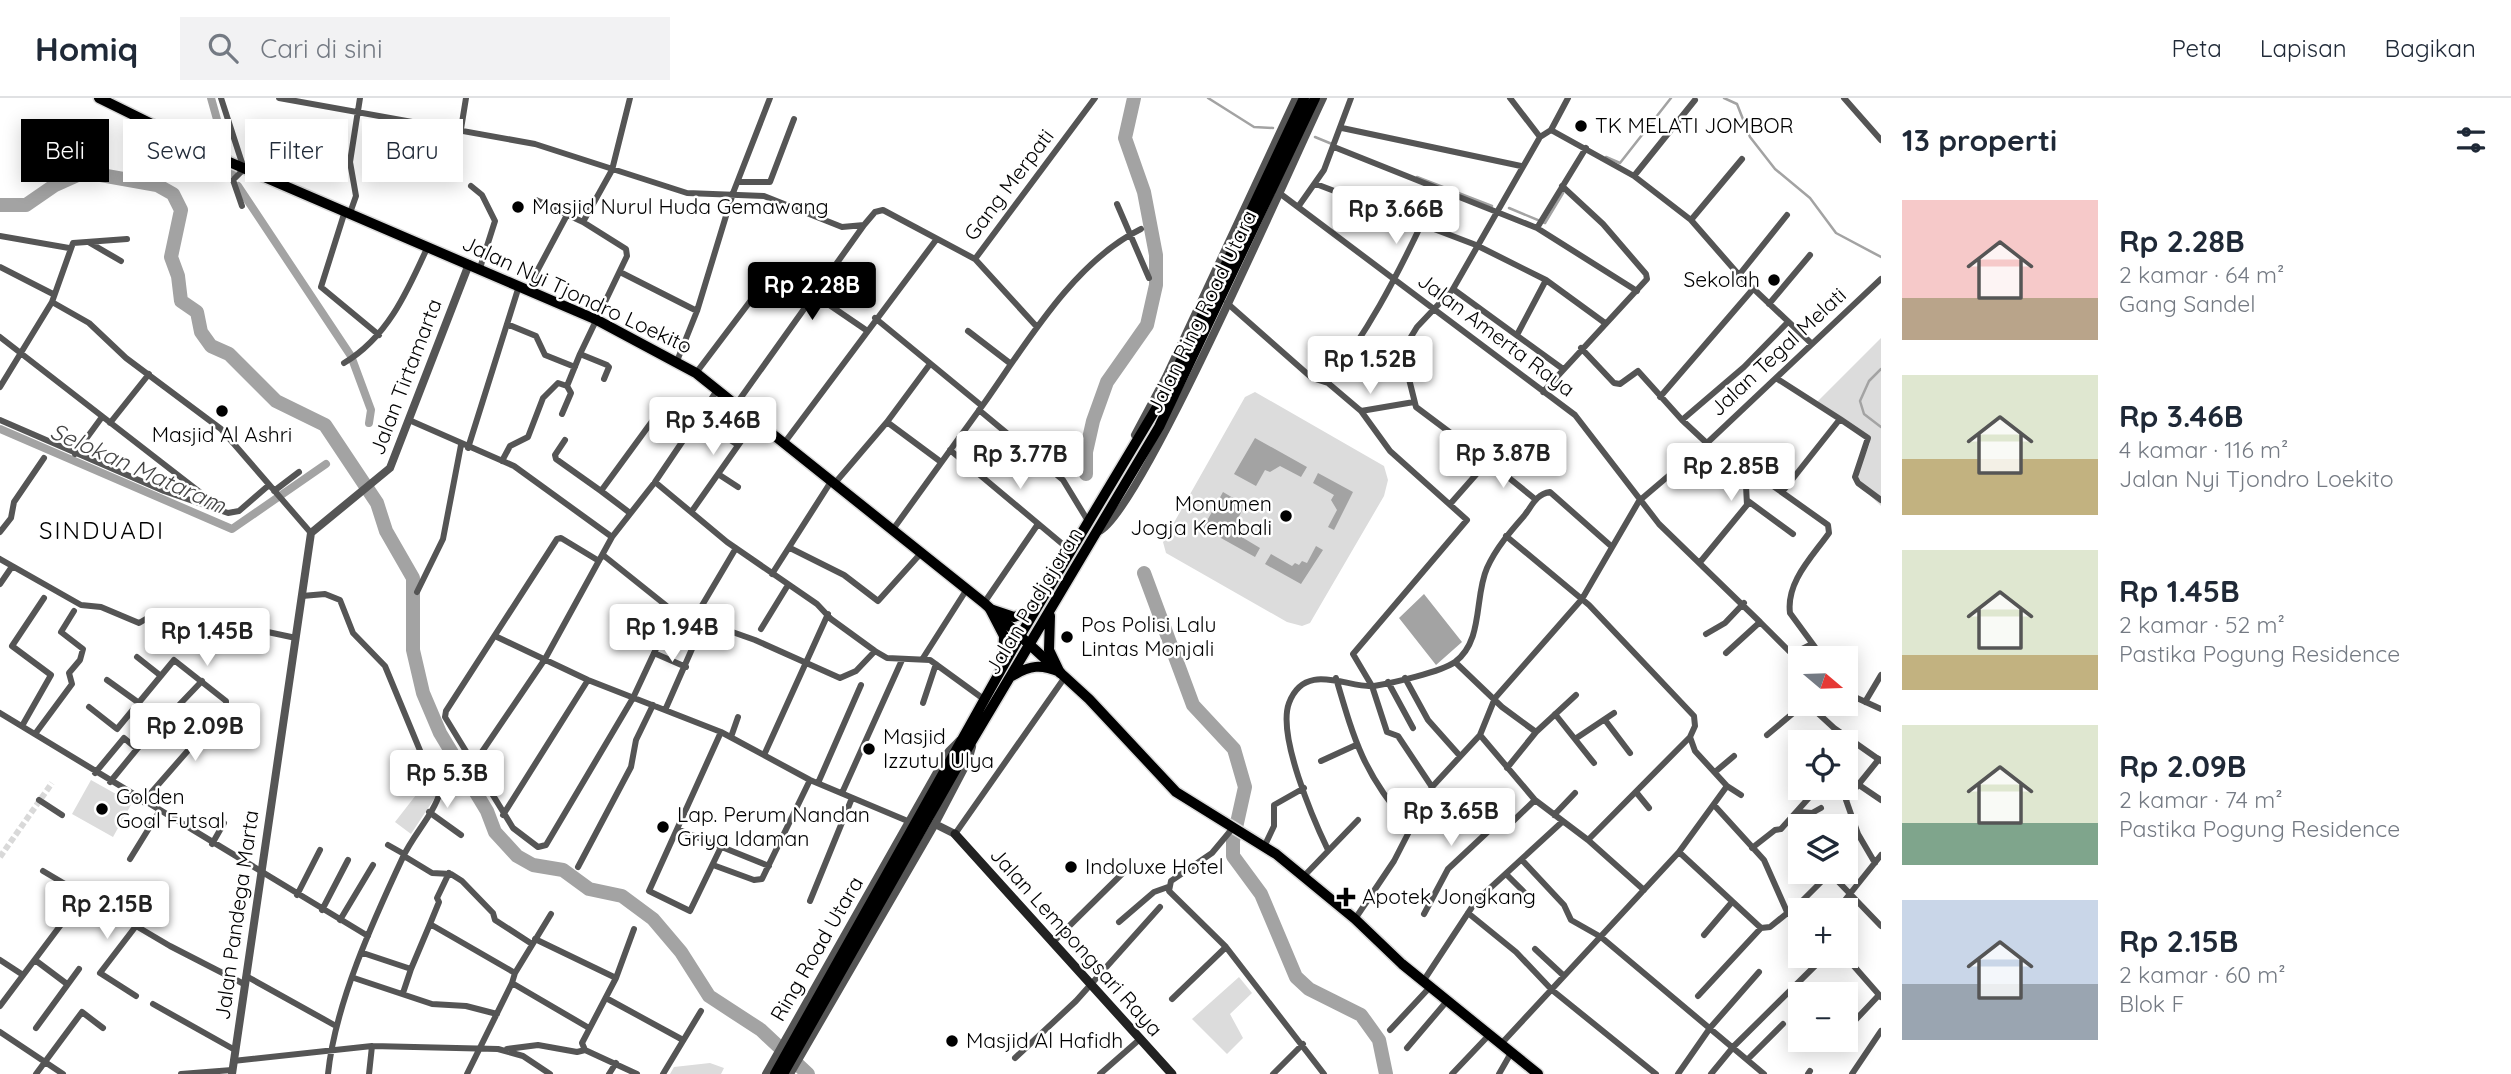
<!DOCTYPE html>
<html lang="id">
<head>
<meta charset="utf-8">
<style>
	body { margin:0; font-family:Quicksand,sans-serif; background:#f2f2f3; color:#1f2937; height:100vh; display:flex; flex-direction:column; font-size:26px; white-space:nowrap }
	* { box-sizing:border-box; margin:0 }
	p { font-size:23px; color:#747a83 }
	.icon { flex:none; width:38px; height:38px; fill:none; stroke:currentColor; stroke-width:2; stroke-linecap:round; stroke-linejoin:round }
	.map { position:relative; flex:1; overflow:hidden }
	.details { display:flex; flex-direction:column; background:#fff; width:630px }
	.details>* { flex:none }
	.hud { position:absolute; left:21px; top:21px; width:665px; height:63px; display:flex; gap:14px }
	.needle { width:46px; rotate:109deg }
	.controls { position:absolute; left:1788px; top:548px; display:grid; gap:14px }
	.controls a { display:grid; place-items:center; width:70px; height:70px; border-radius:0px; background:#fff; box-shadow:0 4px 18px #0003; font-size:35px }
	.price { position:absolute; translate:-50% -60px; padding:0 16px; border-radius:7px; background:#fff; color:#222; font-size:23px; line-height:46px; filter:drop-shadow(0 2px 4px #0008) }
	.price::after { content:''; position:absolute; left:50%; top:42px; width:21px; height:16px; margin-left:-10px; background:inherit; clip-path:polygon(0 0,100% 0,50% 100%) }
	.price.active { background:#000; color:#fff }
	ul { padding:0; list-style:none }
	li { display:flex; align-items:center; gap:21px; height:175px; padding:0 21px }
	li span { display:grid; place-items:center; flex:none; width:196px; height:140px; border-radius:0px; color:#555 }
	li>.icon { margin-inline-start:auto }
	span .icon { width:84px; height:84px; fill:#fffc; stroke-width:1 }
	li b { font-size:30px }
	h2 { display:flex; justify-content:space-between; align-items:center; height:84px; padding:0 21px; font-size:30px }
	.chip { padding:0 24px; border-radius:0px; background:#fff; box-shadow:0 4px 18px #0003; font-size:24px; line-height:63px }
	.chip.active { background:#000; color:#fff }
	header { display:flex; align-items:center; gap:42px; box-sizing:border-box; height:98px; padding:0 35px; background:#fff; border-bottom:2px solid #e0e1e3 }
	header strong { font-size:33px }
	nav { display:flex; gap:38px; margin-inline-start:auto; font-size:24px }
	.search { width:490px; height:63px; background:#f2f2f3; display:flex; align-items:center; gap:18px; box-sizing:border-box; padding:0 24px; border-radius:0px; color:#747a83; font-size:26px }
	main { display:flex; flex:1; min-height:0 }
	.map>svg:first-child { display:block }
	.green { fill:#dcdcdc }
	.water { fill:#a3a3a3 }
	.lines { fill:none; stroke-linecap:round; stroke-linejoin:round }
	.stream { stroke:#a3a3a3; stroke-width:2.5 }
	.canal { stroke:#a3a3a3; stroke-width:8 }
	.river { stroke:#a3a3a3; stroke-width:14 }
	.minor-tunnel { stroke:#d9d9d9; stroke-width:6; stroke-dasharray:6 3; stroke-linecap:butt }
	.primary-casing { stroke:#dbdbdb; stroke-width:13 }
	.trunk-casing { stroke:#dbdbdb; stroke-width:13 }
	.minor { stroke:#555; stroke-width:6 }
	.tertiary { stroke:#555; stroke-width:8 }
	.secondary { stroke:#222; stroke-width:9 }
	.primary { stroke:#000; stroke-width:10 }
	.trunk { stroke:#000; stroke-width:10 }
	.poi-dot { fill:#000; stroke:#fff; stroke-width:2.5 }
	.labels { text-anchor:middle; stroke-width:5; stroke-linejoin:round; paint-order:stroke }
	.poi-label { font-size:21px; fill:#000; stroke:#fff; text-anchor:start }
	.street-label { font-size:21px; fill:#000; stroke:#fff }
	.water-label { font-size:23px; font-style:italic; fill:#444; stroke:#fff }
	.quarter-label { font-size:24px; letter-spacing:2px; fill:#000; stroke:#fff }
</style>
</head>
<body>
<header>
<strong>Homiq</strong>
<div class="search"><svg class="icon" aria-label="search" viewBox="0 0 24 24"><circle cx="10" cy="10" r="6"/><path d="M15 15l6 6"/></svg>Cari di sini</div>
<nav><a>Peta</a><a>Lapisan</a><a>Bagikan</a></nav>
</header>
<main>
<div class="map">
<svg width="1881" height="976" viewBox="0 0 1881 976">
	<rect width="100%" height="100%" fill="#fff"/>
	<path class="green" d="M1881 240V408C1851 379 1855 383 1870 345L1859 334 1816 305Z
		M1255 294 1384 368 1388 382 1384 398 1310 525 1302 528 1287 524 1166 455 1163 444 1245 299Z
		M91 682 132 705 113 739 72 716Z
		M423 688 436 698 411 736 395 724Z
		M1239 879 1252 895 1230 916 1243 940 1227 956 1192 921Z
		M710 965 724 970 721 976H670L674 969Z"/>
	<path class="water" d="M1255 340 1307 369 1301 379 1280 368 1270 374 1265 372 1256 388 1234 376Z
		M1318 375 1353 394 1334 432 1328 429 1337 412 1331 402 1334 397 1313 385Z
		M1223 394 1245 407 1236 424 1242 433 1240 438 1260 450 1255 459 1203 430Z
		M1316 448 1323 452 1301 486 1265 466 1271 456 1292 468 1295 465 1299 467 1302 463 1307 465Z
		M1424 496 1462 544 1436 567 1399 520Z"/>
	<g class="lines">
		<path class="stream" d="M1208 0 1254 29 1273 30
			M1724 0 1737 6 1750 39 1775 71 1810 100 1836 135 1881 159
			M1315 39 1332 46
			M1606 59 1620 65 1671 0
			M1417 79 1492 108
			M1509 110 1545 125 1563 95
			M1881 271 1869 283 1860 303 1864 316 1881 329"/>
		<path class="canal" d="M211 0 232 75
			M238 88 351 258 371 312 369 325
			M0 331 232 431 326 366"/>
		<path class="river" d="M0 107H26L55 87 84 74 157 87 173 96 181 112 171 159 178 178 181 203 197 214 201 234 211 248 229 256 276 303 325 327 377 405 386 433 413 480V552L423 595 440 635 487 713 495 734 517 758 533 767 563 772 589 791 622 798 653 821 681 854 709 898 761 932 808 976
			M1086 376V354L1093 323 1107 284 1147 227 1156 187V157L1144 94 1125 40 1134 0
			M1144 475 1193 607 1234 651 1245 689 1233 743V758L1261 796 1296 879 1309 891 1361 917 1379 942 1386 976"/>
		<path class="minor-tunnel" d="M0 759 52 685"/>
		<defs>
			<path id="primary" d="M99 0 227 63 597 222 696 275 984 505 1089 601 1176 694 1276 756 1355 821 1402 866 1538 976"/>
			<path id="trunk" d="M990 511 1004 538 1003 563
				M990 511 1014 519 1035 512
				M1050 518 1049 552 1060 575
				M1012 578C1030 567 1041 566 1060 574
				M775 976 1020 538 1166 294 1304 0
				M783 976 973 641 1159 329 1315 0"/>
		</defs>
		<use href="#primary" class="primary-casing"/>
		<use href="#trunk" class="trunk-casing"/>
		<path class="minor" d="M221 0 244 71 233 82 242 108
			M279 0 535 46 687 95 764 98 842 129 864 127 875 114 883 112 975 161 1037 229
			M1510 0 1540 39 1551 32 1634 78 1691 122 1739 177 1812 246
			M1844 0 1881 42
			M1342 30 1521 68
			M461 31 466 0
			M1551 32 1568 0
			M1334 49 1537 130 1637 193
			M1634 78 1695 2
			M738 84H770L794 21
			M1316 86 1476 147 1546 182 1605 225
			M471 88 482 97 495 123 480 170
			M1278 94 1575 317 1659 426 1760 524
			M536 102 583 124 626 151 627 158 580 256 607 267 609 269 604 281
			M1117 106 1149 180
			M1298 109 1324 72 1351 0
			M345 113 321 189 379 237
			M350 115 356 98 350 64 360 0
			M1691 122 1742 61
			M583 124 612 72 630 0
			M1537 130 1586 50
			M0 138 69 150
			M90 145 121 163
			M975 161 1095 0
			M0 169 53 196
			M620 174 697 213
			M1739 177 1787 117
			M1453 191 1563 271
			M527 192 567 117
			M52 204 73 145 127 141
			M825 204 866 232
			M1227 205 1312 280 1328 285C1367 235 1395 182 1422 125
			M1769 206 1810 157
			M875 220 982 308
			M507 226 536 238 545 257 575 269
			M968 233 1011 266
			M1518 235 1546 182
			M0 239 223 412
			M1581 250 1614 285 1620 286 1638 273 1682 322 1727 364 1746 388 1747 407 1701 463
			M677 263 697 213 733 95 770 0
			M344 265C388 239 408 192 428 148
			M930 266 887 324 941 364
			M696 275 770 177 809 205
			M1776 280 1840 321 1783 393
			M1328 285 1361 313 1414 304
			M0 289 52 204 89 225 126 260 221 331 311 435
			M1543 294 1647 181 1646 176 1603 126 1562 88
			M1660 299 1753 191
			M737 305 864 127
			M979 312 1063 382 1088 423
			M1361 313 1390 353 1467 422 1353 556 1372 588 1387 634 1398 638 1432 689
			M562 316 571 295 567 288 580 256
			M698 321 738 347
			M1840 321 1868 340 1855 379 1858 385 1881 402
			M0 322 164 393 228 415 239 413 269 387
			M409 322 514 368 612 439
			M1682 322 1744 269 1788 224
			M110 325 149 276
			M719 335 740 308
			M565 342 555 357 556 361 601 393
			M785 344 936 142
			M468 350 519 188
			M950 352 1072 454
			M75 356 102 319
			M502 363 510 348 528 339 543 300 558 285 567 288
			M1488 363 1535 401
			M718 376 738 389
			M655 384 727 444 817 506 831 521 875 553 887 560 930 562 985 602
			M835 385 887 324
			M1746 388 1766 383 1828 427 1829 435C1812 459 1786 484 1790 515L1823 560
			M274 393 299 374
			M1748 403 1793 436
			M1451 405 1488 363 1416 309 1408 277 1406 247 1417 229 1453 191 1540 39
			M692 413 756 322
			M630 415 601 393 653 322 660 321 686 339
			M894 430C924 388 955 346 985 304 1027 244 1075 163 1141 131
			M0 434 11 420 14 404 44 360
			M790 450 844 477 878 503 922 454
			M603 457 673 513 755 542 840 580 856 573 875 553
			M0 461 81 507 101 509 139 525 158 514 192 533 212 527 237 547 263 533 296 540
			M599 463 561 440 557 441 446 613 445 619 513 730 538 749 546 747 633 600 670 521 675 520 699 535 666 610
			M772 476 832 382
			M0 486 11 470
			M417 494 443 441 461 347
			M302 498 325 496 340 502 353 535 385 568 431 679 440 694C434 716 413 737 403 759 373 823 335 906 328 976
			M984 505 1038 426
			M694 521 736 450
			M761 531 788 487
			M1706 536 1725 525 1744 505
			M495 538 588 582 721 634 810 682 910 724
			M654 555 686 569
			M1726 555 1760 524 1792 556 1812 546
			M137 559 161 578
			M923 560 967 491
			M1455 564 1502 609 1536 634
			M1336 580C1355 645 1364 676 1409 728
			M1405 580 1428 622 1460 658
			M107 582 139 605
			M1388 584 1413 630
			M1846 595 1881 611
			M1865 604 1881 577
			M923 605 936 566
			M1808 606 1834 630 1881 663
			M89 609 117 631 174 562 226 603V609L143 704
			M0 615 368 838
			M1555 616 1594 665
			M1605 622 1630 655
			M22 628 51 577 12 548 44 500
			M35 636 72 586 69 575 80 562 83 551 61 534 74 513
			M1480 637 1535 702 1588 742 1644 792
			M1767 637 1804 606
			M731 639 738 619
			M1575 641 1614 615
			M764 657 828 516
			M1321 663 1356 647
			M473 667 545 561 612 439 655 384 718 291
			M1507 670 1536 634 1576 597
			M1715 674 1734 658
			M95 675 124 640 137 651
			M110 684 137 651 202 583
			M818 685 861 587
			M1859 687 1881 702
			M1727 688 1741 697
			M1636 694 1649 710
			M842 695 902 562
			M39 702 62 717
			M1714 707 1764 762 1788 816
			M429 714 461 737
			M1800 714 1812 715 1821 710
			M503 717 588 582
			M1554 717 1575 695
			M677 731 769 768
			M1232 731 1212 755 1171 783 1169 793 1226 849 1324 976
			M955 736 1065 579
			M1588 742 1690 639
			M212 746 224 725
			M388 747 404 756
			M721 749 690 813 649 793 721 634
			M1264 749 1274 728V707L1304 690
			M1752 750 1775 732 1781 731 1815 693
			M1328 752C1313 721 1277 637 1289 605 1305 562 1349 591 1374 588 1392 585 1441 574 1455 564 1484 542 1474 499 1487 470 1496 450 1510 434 1524 418 1532 408 1536 396 1550 394L1611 448
			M1679 754 1761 830 1770 829 1801 804 1808 812
			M404 758 432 775 451 776 462 783 493 815 495 822 532 846
			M130 761 159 714
			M1522 762 1564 807 1571 822 1601 839 1764 976
			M1875 765 1858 736 1846 702 1879 661
			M713 767 754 782 762 781 810 682
			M578 769 631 669 636 642 653 607
			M43 773 170 848 244 886
			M1829 774 1881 828
			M1506 776 1524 794
			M1304 778 1358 722
			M297 797 320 752
			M810 803 852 700
			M1801 804 1830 775
			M322 812 348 762
			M1837 812 1881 757
			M1468 815 1516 854 1552 892 1656 976
			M1424 816 1448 771 1494 728 1509 727 1535 702
			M1355 821 1394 763 1432 689 1480 637 1495 600 1582 501 1639 403 1706 346 1881 181
			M340 822 373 767
			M1119 824 1154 794 1168 789
			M430 826 439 804 437 800 449 775
			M136 828 100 875 136 898
			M634 831 616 880 582 945 585 952 637 976
			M1704 837 1732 804
			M535 841 616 880
			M1052 845 1131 767
			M1535 851 1564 878
			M363 855 411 871 430 826 515 875 512 885 589 930
			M1845 858 1881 899
			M0 862 23 877
			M35 862 67 886
			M515 875 551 816
			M246 878 336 928
			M354 880 432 906 466 908 497 916
			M1424 882 1476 803 1562 724
			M403 895 411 871
			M1698 898 1761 830
			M606 900 683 942
			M1172 901 1226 849
			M153 906 235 952
			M0 908 84 796
			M36 930 79 871
			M1847 931 1879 897
			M1390 932 1431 888
			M0 934 63 976
			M1501 946 1679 754 1727 688 1695 653 1690 639 1695 628 1694 618 1589 507 1506 438
			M1407 950 1447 903
			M507 951 538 947 577 954 585 952
			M1015 960 1076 903 1160 809
			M1749 960 1783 926
			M233 963 372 948 498 951 523 958 550 976
			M36 976 82 914 103 930
			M181 976 232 972
			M369 976 372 948
			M467 976 512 885
			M609 976 616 965
			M663 976 701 913
			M1100 976 1140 941
			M1273 976 1303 946
			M1452 976 1490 936
			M1499 976 1511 955
			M1678 976 1710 930 1759 874
			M1711 976 1734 948 1825 858
			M1808 976 1810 973
			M1852 976 1881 933"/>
		<path class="tertiary" d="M1135 337 1166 279 1296 0
			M1099 433C1138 419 1294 60 1323 0
			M935 726 955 736
			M232 976 311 435 390 370 469 166
			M766 976 949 653 959 643
			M790 976 935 726 968 663 972 649"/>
		<path class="secondary" d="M955 736 1172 976"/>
		<use href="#primary" class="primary"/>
		<use href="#trunk" class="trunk"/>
	</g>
	<g class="poi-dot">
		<circle cx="1581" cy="28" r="7"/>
		<circle cx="518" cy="109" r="7"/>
		<circle cx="1774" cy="182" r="7"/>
		<circle cx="222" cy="313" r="7"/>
		<circle cx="1286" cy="418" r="7"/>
		<circle cx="1067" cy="539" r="7"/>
		<circle cx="869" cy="651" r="7"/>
		<circle cx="102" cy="711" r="7"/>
		<circle cx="663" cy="729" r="7"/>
		<circle cx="1071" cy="769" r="7"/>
		<path d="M1342.5 788.5h7v7h7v7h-7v7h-7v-7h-7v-7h7z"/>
		<circle cx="952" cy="943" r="7"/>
	</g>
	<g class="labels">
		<g class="poi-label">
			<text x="1595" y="35">TK MELATI JOMBOR</text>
			<text x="532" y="116">Masjid Nurul Huda Gemawang</text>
			<text x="1760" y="189" text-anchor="end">Sekolah</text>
			<text x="222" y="344" text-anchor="middle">Masjid Al Ashri</text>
			<text x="1272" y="413" text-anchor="end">Monumen<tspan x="1272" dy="24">Jogja Kembali</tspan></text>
			<text x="1081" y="534">Pos Polisi Lalu<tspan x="1081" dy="24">Lintas Monjali</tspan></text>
			<text x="883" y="646">Masjid<tspan x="883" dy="24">Izzutul Ulya</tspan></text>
			<text x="116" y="706">Golden<tspan x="116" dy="24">Goal Futsal</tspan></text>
			<text x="677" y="724">Lap. Perum Nandan<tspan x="677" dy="24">Griya Idaman</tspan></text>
			<text x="1085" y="776">Indoluxe Hotel</text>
			<text x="1362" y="806">Apotek Jongkang</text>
			<text x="966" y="950">Masjid Al Hafidh</text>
		</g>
		<g class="street-label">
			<text transform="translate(1009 87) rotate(-53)" y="7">Gang Merpati</text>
			<text transform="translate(577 197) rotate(25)" y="7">Jalan Nyi Tjondro Loekito</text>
			<text transform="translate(1202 214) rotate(-64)" y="7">Jalan Ring Road Utara</text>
			<text transform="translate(1496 237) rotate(37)" y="7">Jalan Amerta Raya</text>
			<text transform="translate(1778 254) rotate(-43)" y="7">Jalan Tegal Melati</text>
			<text transform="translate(406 279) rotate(-69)" y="7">Jalan Tirtamarta</text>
			<text transform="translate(1034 503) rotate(-59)" y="7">Jalan Padjajaran</text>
			<text transform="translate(237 817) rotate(-82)" y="7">Jalan Pandega Marta</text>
			<text transform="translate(1076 844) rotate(48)" y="7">Jalan Lempongsari Raya</text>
			<text transform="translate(817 851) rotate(-60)" y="7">Ring Road Utara</text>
		</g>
		<g class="water-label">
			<text transform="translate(138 370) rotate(24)" y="8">Selokan Mataram</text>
		</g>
		<g class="quarter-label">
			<text x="102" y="441">SINDUADI</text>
		</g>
	</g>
</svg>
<div class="controls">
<a><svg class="needle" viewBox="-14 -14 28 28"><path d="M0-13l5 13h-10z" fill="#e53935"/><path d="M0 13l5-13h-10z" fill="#747a83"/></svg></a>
<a><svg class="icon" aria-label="locate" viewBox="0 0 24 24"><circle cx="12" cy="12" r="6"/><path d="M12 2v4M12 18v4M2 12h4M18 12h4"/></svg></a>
<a><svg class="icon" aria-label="layers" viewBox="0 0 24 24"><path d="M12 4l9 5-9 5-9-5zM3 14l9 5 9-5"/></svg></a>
<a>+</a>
<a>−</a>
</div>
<b class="price" style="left:1396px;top:148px">Rp 3.66B</b>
<b class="price active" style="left:812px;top:224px">Rp 2.28B</b>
<b class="price" style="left:1370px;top:298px">Rp 1.52B</b>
<b class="price" style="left:713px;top:359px">Rp 3.46B</b>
<b class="price" style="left:1503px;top:392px">Rp 3.87B</b>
<b class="price" style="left:1020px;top:393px">Rp 3.77B</b>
<b class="price" style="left:1731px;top:405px">Rp 2.85B</b>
<b class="price" style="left:672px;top:566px">Rp 1.94B</b>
<b class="price" style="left:207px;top:570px">Rp 1.45B</b>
<b class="price" style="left:195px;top:665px">Rp 2.09B</b>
<b class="price" style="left:447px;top:712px">Rp 5.3B</b>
<b class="price" style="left:1451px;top:750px">Rp 3.65B</b>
<b class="price" style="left:107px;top:843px">Rp 2.15B</b>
<div class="hud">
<a class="chip active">Beli</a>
<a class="chip">Sewa</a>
<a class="chip">Filter</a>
<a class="chip">Baru</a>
</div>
</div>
<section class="details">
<h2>13 properti<svg class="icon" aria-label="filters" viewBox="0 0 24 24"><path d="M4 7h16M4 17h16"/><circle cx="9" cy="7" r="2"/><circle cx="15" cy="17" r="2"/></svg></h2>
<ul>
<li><span style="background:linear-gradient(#f6c9c9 70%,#b9a48a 0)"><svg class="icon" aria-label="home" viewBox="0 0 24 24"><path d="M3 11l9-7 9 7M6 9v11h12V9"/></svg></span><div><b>Rp 2.28B</b><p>2 kamar · 64 m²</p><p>Gang Sandel</p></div></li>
<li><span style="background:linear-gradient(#dfe7d0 60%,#c2b280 0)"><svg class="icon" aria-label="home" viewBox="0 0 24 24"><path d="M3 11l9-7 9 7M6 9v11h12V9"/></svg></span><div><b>Rp 3.46B</b><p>4 kamar · 116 m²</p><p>Jalan Nyi Tjondro Loekito</p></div></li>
<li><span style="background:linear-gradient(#dfe7d0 75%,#c2b280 0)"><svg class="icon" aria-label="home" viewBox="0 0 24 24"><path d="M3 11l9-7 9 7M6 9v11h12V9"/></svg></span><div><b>Rp 1.45B</b><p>2 kamar · 52 m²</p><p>Pastika Pogung Residence</p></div></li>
<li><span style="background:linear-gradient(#dfe7d0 70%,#7fa58c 0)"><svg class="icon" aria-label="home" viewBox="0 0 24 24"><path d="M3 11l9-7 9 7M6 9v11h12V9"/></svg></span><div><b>Rp 2.09B</b><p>2 kamar · 74 m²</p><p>Pastika Pogung Residence</p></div></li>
<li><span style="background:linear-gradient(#c9d6e8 60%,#9aa5b1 0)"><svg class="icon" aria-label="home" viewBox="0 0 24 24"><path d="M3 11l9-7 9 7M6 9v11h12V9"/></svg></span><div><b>Rp 2.15B</b><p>2 kamar · 60 m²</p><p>Blok F</p></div></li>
</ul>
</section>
</main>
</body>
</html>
